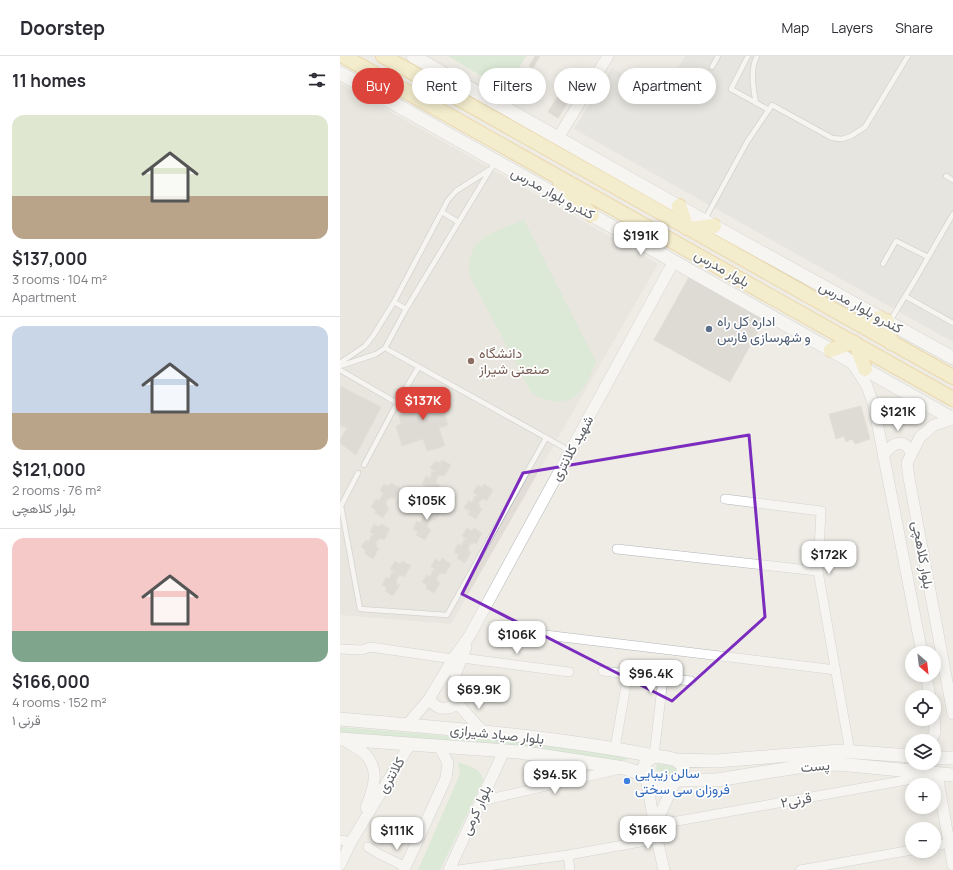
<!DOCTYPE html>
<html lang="en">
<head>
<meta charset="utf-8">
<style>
	body { margin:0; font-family:Manrope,Vazirmatn,sans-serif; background:#f2f2f3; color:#2b2b33; height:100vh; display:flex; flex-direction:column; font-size:15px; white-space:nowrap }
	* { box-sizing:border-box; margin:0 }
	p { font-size:13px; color:#7c7c81 }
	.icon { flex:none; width:22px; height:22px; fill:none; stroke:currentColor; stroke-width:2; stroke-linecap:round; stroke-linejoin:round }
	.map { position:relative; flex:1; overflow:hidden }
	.side { display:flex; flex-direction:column; background:#fff; width:340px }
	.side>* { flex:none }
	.top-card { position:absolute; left:12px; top:12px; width:380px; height:36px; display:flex; gap:8px }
	.needle { width:26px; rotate:152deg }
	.fabs { position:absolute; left:565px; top:590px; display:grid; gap:8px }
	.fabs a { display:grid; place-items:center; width:36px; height:36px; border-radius:50%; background:#fff; box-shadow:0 2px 10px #0003; font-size:20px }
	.price { position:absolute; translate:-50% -34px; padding:0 9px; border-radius:8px; background:#fff; color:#222; font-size:13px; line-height:26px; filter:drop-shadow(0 1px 2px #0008) }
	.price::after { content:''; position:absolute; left:50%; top:24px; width:12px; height:9px; margin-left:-6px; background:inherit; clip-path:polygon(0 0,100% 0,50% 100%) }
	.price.active { background:#dc443c; color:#fff }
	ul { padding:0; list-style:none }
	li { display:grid; align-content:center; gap:8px; height:212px; padding:0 12px }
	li+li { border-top:1px solid #e1e1e2 }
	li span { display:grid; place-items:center; height:124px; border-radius:12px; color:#555 }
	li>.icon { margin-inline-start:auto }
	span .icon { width:72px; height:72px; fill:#fffc; stroke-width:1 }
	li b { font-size:17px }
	h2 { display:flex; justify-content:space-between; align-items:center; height:48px; padding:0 12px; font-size:17px }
	.pill { padding:0 14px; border-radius:18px; background:#fff; box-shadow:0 2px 10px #0003; font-size:14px; line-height:36px }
	.pill.active { background:#dc443c; color:#fff }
	header { display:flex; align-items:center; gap:24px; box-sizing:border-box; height:56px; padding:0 20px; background:#fff; border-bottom:1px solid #e1e1e2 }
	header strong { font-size:19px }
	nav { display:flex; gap:22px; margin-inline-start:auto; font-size:14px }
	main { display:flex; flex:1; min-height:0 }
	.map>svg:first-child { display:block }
	.industrial { fill:#dddbd7 }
	.education { fill:#e1ddd6 }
	.green { fill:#c4e4c3 }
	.building { fill:#cac6c2; stroke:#d2cdc4 }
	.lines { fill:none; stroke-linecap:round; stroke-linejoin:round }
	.service-casing { stroke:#b2b5b9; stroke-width:6 }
	.minor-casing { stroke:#b2b5b9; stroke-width:10 }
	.tertiary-casing { stroke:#b2b5b9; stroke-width:12 }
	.secondary-casing { stroke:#b1b4b9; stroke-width:14 }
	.primary-casing { stroke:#e7be65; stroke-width:16 }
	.service { stroke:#fff; stroke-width:4.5 }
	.minor { stroke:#fff; stroke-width:9 }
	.tertiary { stroke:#fff; stroke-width:11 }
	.secondary { stroke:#fff; stroke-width:13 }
	.primary { stroke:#f9ebaf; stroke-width:14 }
	.marked { fill:none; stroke:#7b2cbf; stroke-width:3; stroke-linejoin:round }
	.service-dot { fill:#5c6f8a; stroke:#fff; stroke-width:1.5 }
	.education-dot { fill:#8d6e63; stroke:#fff; stroke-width:1.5 }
	.shop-dot { fill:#3f7fe0; stroke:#fff; stroke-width:1.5 }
	.labels { text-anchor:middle; stroke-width:3.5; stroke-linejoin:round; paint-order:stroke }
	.street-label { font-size:14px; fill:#5d6064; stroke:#fff }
	.service-label { font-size:14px; fill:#4e5e75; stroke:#fff; text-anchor:start }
	.education-label { font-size:14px; fill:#785e54; stroke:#fff; text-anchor:start }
	.shop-label { font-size:14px; fill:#366cbe; stroke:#fff; text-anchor:start }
</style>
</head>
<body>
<header>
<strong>Doorstep</strong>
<nav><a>Map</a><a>Layers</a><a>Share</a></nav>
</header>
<main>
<section class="side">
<h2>11 homes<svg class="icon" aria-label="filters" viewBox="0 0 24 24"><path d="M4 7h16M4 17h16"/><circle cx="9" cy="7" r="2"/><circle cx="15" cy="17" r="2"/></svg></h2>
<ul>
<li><span style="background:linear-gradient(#dfe7d0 65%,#b9a48a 0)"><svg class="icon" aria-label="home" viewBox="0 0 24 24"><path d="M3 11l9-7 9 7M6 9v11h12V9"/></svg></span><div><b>$137,000</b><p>3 rooms · 104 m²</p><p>Apartment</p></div></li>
<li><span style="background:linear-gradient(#c9d6e8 70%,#b9a48a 0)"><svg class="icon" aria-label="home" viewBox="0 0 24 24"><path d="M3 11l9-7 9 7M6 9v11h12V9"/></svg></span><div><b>$121,000</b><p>2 rooms · 76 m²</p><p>بلوار کلاهچی</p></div></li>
<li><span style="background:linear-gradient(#f6c9c9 75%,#7fa58c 0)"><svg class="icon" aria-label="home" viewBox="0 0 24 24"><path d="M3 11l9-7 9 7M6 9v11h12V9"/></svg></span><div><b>$166,000</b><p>4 rooms · 152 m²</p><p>قرنی ۱</p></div></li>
</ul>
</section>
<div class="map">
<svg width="613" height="814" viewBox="0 0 613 814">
	<rect width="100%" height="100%" fill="#eeece5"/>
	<path class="industrial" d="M345 0H613V286L234 73 272 12 320 40Z"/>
	<path class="education" d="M0 27 318 208 111 568 0 559Z"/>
	<path class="green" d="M108 0H186L166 34Z
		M184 164 256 306C252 314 249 324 244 331 230 351 208 348 191 336L130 220C124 181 155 176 184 164Z
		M0 671 229 690 289 699 288 703 281 705 183 692 32 680 0 676Z
		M118 706C127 710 143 712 143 725L100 814H78L120 718Z
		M319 706H333L340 715 331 720 316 714 317 708Z"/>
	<path class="building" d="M195 0H200L193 12 189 10Z
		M187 12 191 15 176 39 171 37Z
		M228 24 238 30 218 62 208 56Z
		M349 221 425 263 390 326 314 284Z
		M0 330 41 351 16 399 0 387V384L7 372 0 369Z
		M94 331 101 353H103L108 369 99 372 105 390 87 395 83 383 62 390 56 370 61 368 59 359 68 356 71 350 69 343 75 341 74 337Z
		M521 350 530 383 515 388 512 383 506 386 504 380 496 383 489 358Z
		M102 404 111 409 104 420 99 419 96 424 97 425 96 427 100 429 93 439 85 434 87 431 82 428 86 420 90 422 92 415 94 416 95 415 90 412 95 405 100 407Z
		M51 427 60 432 54 443 51 441 50 443 49 442 45 447 47 448 46 450 49 452 43 462 35 457 36 454 31 451 36 443 39 445 42 439H43L44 438 40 435 44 428 49 430Z
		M144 428 153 434 147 444 142 443 138 448 140 449 139 451 142 453 136 463 128 458 130 455 124 452 129 444 132 447 135 440 136 441 137 439 133 436 138 429 142 432Z
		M86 449 91 452 93 449 102 454 95 465 93 463 92 464H90L87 469 88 470V472L91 474 85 484 76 479 78 476 73 473 77 465 81 467 83 460 85 461 86 460 82 457Z
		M34 468 39 471 41 468 50 473 44 484 41 482 40 483H39L35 488 37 489 36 491 39 492 33 503 25 498 26 495 21 491 26 484 29 486 30 485 29 484 32 479 33 480 34 478 30 476Z
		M127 472 132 475 134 472 142 477 136 488 133 486V488L131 487 128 492 129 493 128 495 131 496 125 507 117 502 119 499 114 496 118 488 122 490 124 483 126 484 127 483 122 480Z
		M102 502 111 508 105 518 102 517 101 518 100 517 96 523 98 524 97 525 100 527 94 537 86 532 87 529 82 526 87 519 90 521 93 514 94 515 95 513 91 511 95 503 100 506Z
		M55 505 60 508 62 505 71 510 64 521 61 519V520L59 519 56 525 57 526 56 528 60 529 53 540 45 535 47 532 42 529 46 521 49 523 52 516 54 517 55 516 50 513Z"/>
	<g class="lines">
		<defs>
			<path id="service" d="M408 0 391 33 429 54
				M372 11 378 0
				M416 47C413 32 410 14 417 0
				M606 120 613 124
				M102 156 118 166
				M365 163 407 86 432 49 492 82 502 83 511 80 525 71 568 0
				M543 208 556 185 588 201
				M565 240 613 267
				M54 246 66 253
				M550 265 575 224 613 158
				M45 292 230 395
				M0 307 25 290 33 280 54 246 108 144 116 135 149 114
				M0 310 36 298 45 292 66 253 155 106
				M0 314 57 347 78 312
				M24 409 57 347
				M18 417 1 450 20 553 107 559 206 382"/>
			<path id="minor" d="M385 443 481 455 478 515 510 696
				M277 493 478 515
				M156 573 496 614
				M0 593 22 594 30 591 113 603
				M122 602 229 616
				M263 615 288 618 275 692
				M314 700 323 622 351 625
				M141 745 280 713
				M315 769 589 720
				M0 784 11 786
				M594 790 609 787
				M28 791 39 798 66 811
				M228 799 230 814
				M118 814 228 799 317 783
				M460 814 572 794"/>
			<path id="tertiary" d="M218 82 268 0
				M511 305 527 330 534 350 582 597
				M613 363 594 369 580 381 567 407 569 422 613 658
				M543 400C551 388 564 380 571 397
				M126 591 116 617 115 636 118 648 142 675
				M586 619 590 641
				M89 643C98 655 106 654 118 648
				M67 669 89 643 113 603 130 579 334 205
				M4 684C10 688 19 692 25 698 41 715 33 733 26 752
				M591 685 595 676 594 660
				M597 719 613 809
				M306 721 317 783 324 814
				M315 769 335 726
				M0 809 11 786 70 688
				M64 814 106 722 108 707 99 690
				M109 814 164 695"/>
			<path id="secondary" d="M73 0 361 163 613 302
				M0 17 613 363
				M0 663C105 672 211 680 314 700
				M0 683 179 696 284 712 306 719
				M314 700C321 701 330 701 336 704 352 714 338 728 324 727 318 727 312 724 306 721 302 711 304 705 314 700Z
				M594 702H613
				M336 704 376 705 500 695 572 700
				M338 724H377L464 710 499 708 613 719"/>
			<path id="primary" d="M3 0C207 113 410 228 613 343
				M43 0 613 321
				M220 126 252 159
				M339 150 347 172
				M350 173 374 170
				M547 265 551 287
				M519 268 540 262
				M516 288 525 313
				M491 294 513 286"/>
		</defs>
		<use href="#service" class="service-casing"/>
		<use href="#minor" class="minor-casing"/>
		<use href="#tertiary" class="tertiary-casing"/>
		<use href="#secondary" class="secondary-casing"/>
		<use href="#primary" class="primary-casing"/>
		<use href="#service" class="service"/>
		<use href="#minor" class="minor"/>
		<use href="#tertiary" class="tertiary"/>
		<use href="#secondary" class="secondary"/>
		<use href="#primary" class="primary"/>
	</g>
	<path d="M0 0H613V814H0ZM409 379 425 561 332 645 122 538 183 417Z" fill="#eeece5" fill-opacity=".55" fill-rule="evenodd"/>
	<path class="marked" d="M409 379 425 561 332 645 122 538 183 417Z"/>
	<circle class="service-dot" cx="369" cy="273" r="4"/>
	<circle class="education-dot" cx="131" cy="305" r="4"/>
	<circle class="shop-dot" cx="287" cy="725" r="4"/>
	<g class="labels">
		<g class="street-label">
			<text transform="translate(213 137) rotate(29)" y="5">کندرو بلوار مدرس</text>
			<text transform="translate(382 212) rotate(30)" y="5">بلوار مدرس</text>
			<text transform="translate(521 251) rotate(29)" y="5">کندرو بلوار مدرس</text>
			<text transform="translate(232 392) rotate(-61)" y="5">شهید کلانتری</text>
			<text transform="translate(583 499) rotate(80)" y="5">بلوار کلاهچی</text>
			<text transform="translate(157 678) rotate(6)" y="5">بلوار صیاد شیرازی</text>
			<text transform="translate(475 710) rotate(-5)" y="5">پست</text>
			<text transform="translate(51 719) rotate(-59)" y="5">کلانتری</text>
			<text transform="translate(456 744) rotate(-10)" y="5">قرنی۲</text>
			<text transform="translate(136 754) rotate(-65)" y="5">بلوار کرمی</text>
		</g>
		<g class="service-label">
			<text x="377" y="270">اداره کل راه<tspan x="377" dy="16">و شهرسازی فارس</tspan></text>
		</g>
		<g class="education-label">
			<text x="139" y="302">دانشگاه<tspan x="139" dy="16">صنعتی شیراز</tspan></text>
		</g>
		<g class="shop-label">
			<text x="295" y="722">سالن زیبایی<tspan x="295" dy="16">فروزان سی سختی</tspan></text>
		</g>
	</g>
</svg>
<div class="fabs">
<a><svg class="needle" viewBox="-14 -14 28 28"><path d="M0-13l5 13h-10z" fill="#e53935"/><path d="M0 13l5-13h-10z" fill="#7c7c81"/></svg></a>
<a><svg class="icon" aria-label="locate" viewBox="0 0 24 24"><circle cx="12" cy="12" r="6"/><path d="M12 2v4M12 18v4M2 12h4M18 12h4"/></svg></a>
<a><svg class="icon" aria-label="layers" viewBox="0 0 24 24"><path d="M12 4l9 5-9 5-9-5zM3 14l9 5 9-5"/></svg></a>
<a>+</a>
<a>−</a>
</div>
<b class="price" style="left:301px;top:200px">$191K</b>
<b class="price active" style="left:83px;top:365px">$137K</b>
<b class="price" style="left:558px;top:376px">$121K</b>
<b class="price" style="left:87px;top:465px">$105K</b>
<b class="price" style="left:489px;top:519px">$172K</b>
<b class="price" style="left:177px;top:599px">$106K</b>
<b class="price" style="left:311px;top:638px">$96.4K</b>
<b class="price" style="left:139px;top:654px">$69.9K</b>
<b class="price" style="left:215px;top:739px">$94.5K</b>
<b class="price" style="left:308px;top:794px">$166K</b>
<b class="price" style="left:57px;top:795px">$111K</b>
<div class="top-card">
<a class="pill active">Buy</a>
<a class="pill">Rent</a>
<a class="pill">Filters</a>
<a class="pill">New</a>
<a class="pill">Apartment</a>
</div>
</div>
</main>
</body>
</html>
